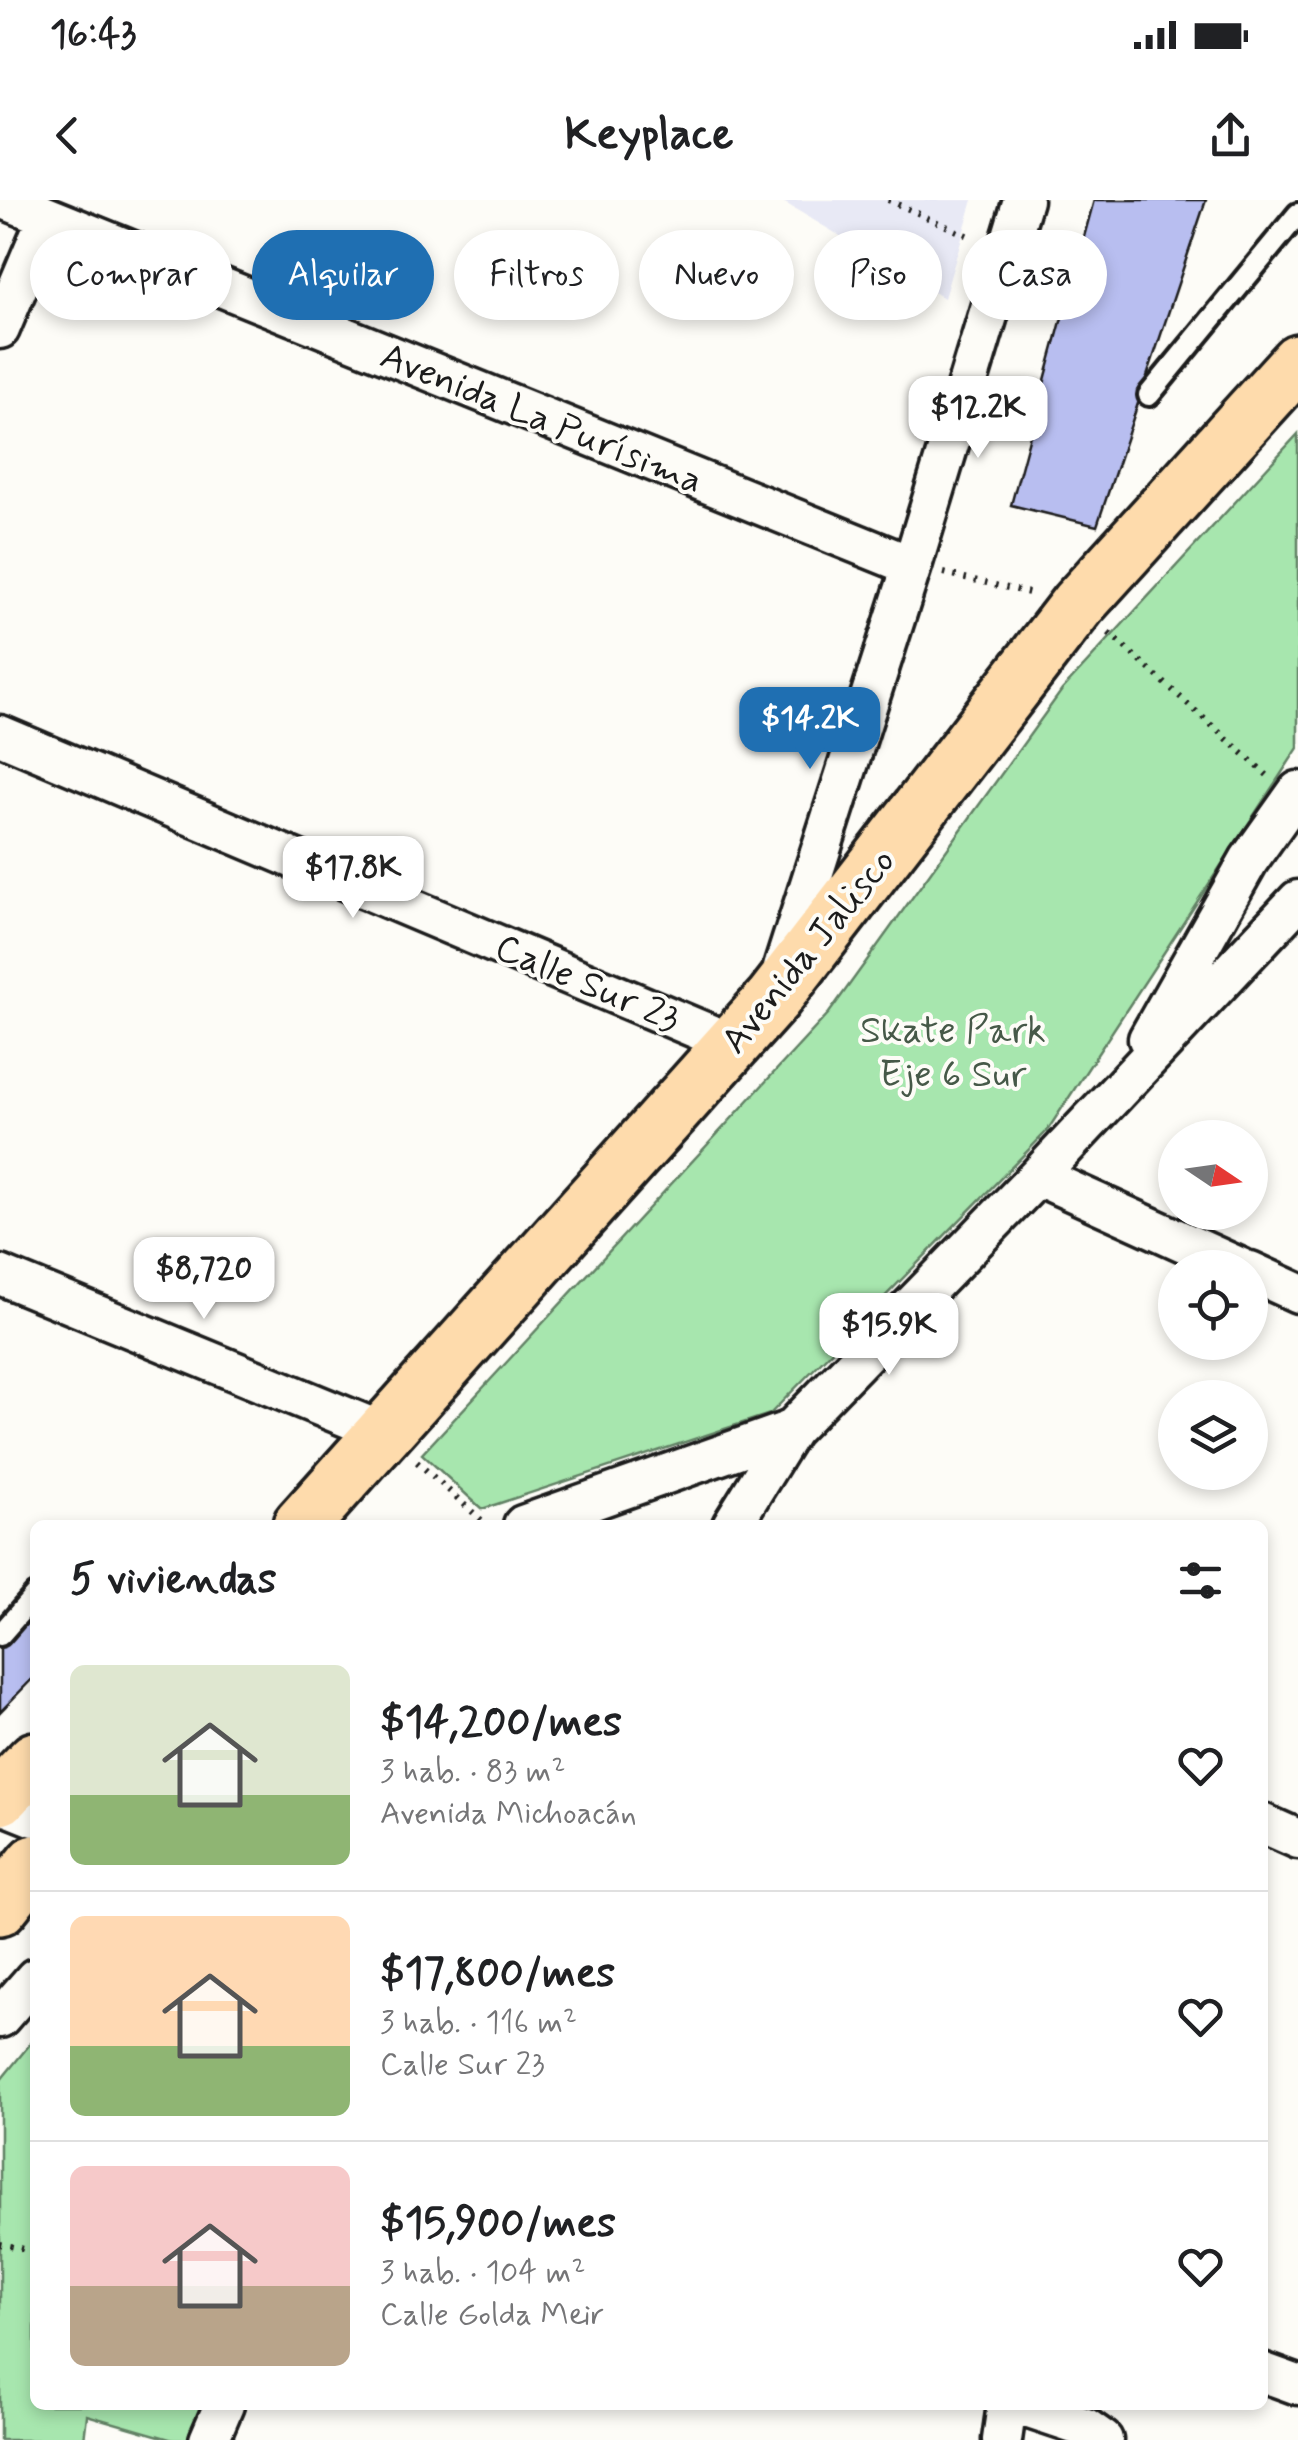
<!DOCTYPE html>
<html lang="es">
<head>
<meta charset="utf-8">
<style>
	body { margin:0; font-family:Mynerve,sans-serif; background:#f2f2f2; color:#202124; height:100vh; display:flex; flex-direction:column; font-size:38px; white-space:nowrap }
	* { box-sizing:border-box; margin:0 }
	p { font-size:32px; color:#757577 }
	.icon { flex:none; width:55px; height:55px; fill:none; stroke:currentColor; stroke-width:2; stroke-linecap:round; stroke-linejoin:round }
	.map { position:relative; flex:1; overflow:hidden }
	.drawer { position:absolute; left:30px; top:1320px; width:1238px; height:890px; display:flex; flex-direction:column; background:#fff; border-radius:15px; box-shadow:0 5px 15px #0003 }
	.drawer>* { flex:none }
	.guide { position:absolute; left:30px; top:30px; width:1240px; height:90px; display:flex; gap:20px }
	.needle { width:65px; rotate:103deg }
	.buttons { position:absolute; left:1158px; top:920px; display:grid; gap:20px }
	.buttons a { display:grid; place-items:center; width:110px; height:110px; border-radius:50%; background:#fff; box-shadow:0 5px 15px #0003; font-size:50px }
	.price { position:absolute; translate:-50% -85px; padding:0 22px; border-radius:20px; background:#fff; color:#222; font-size:32px; line-height:65px; filter:drop-shadow(0 2px 5px #0008) }
	.price::after { content:''; position:absolute; left:50%; top:60px; width:30px; height:22px; margin-left:-15px; background:inherit; clip-path:polygon(0 0,100% 0,50% 100%) }
	.price.selected { background:#1f6fb2; color:#fff }
	ul { padding:0; list-style:none }
	li { display:flex; align-items:center; gap:30px; height:250px; padding:0 40px }
	li+li { border-top:2px solid #e0e0e0 }
	li span { display:grid; place-items:center; flex:none; width:280px; height:200px; border-radius:15px; color:#555 }
	li>.icon { margin-inline-start:auto }
	span .icon { width:120px; height:120px; fill:#fffc; stroke-width:1 }
	li b { font-size:42px }
	h2 { display:flex; justify-content:space-between; align-items:center; height:120px; padding:0 40px; font-size:42px }
	.tag { padding:0 35px; border-radius:45px; background:#fff; box-shadow:0 5px 15px #0003; font-size:35px; line-height:90px }
	.tag.selected { background:#1f6fb2; color:#fff }
	.status { display:flex; justify-content:space-between; align-items:center; height:70px; padding:0 50px; background:#fff; direction:ltr }
	.status svg { height:28px; fill:currentColor }
	header { display:flex; justify-content:space-between; align-items:center; height:130px; padding:0 40px; background:#fff; font-size:45px; font-weight:700 }
	.map>svg:first-child { display:block }
	.built { fill:#e8e9f5 }
	.green { fill:#a7e6ae; stroke:#628165; stroke-width:2.5 }
	.building { fill:#b8bef0; stroke:#1c1c1c; stroke-width:2.5 }
	.lines { fill:none; stroke-linecap:round; stroke-linejoin:round }
	.service-casing { stroke:#1c1c1c; stroke-width:28 }
	.minor-casing { stroke:#1c1c1c; stroke-width:45 }
	.primary-casing { stroke:#1c1c1c; stroke-width:62 }
	.path { stroke:#1c1c1c; stroke-width:6; stroke-dasharray:2.5 8; stroke-linecap:butt }
	.service { stroke:#fdfcf7; stroke-width:20 }
	.minor { stroke:#fdfcf7; stroke-width:38 }
	.primary { stroke:#fedbac; stroke-width:55 }
	.labels { text-anchor:middle; stroke-width:8; stroke-linejoin:round; paint-order:stroke }
	.street-label { font-size:38px; fill:#1c1c1c; stroke:#fdfcf7 }
	.park-label { font-size:38px; fill:#465948; stroke:#fdfcf7 }
</style>
</head>
<body>
<div class="status"><b>16:43</b><svg viewBox="0 0 49 12"><path d="M0 12V9h3v3zM5 12V6h3v6zM10 12V3h3v9zM15 12V0h3v12zM26 1h20v11H26zM47 4h2v5h-2z"/></svg></div>
<header><svg class="icon" aria-label="back" viewBox="0 0 24 24"><path d="M15 5l-7 7 7 7"/></svg>Keyplace<svg class="icon" aria-label="share" viewBox="0 0 24 24"><path d="M12 15V3M7 8l5-5 5 5M5 13v7h14v-7"/></svg></header>
<div class="map">
<svg width="1298" height="2240" viewBox="0 0 1298 2240">
	<rect width="100%" height="100%" fill="#fdfcf7"/>
	<filter id="ink" filterUnits="userSpaceOnUse"><feTurbulence type="fractalNoise" baseFrequency=".01" numOctaves="2"/><feDisplacementMap in="SourceGraphic" scale="20" xChannelSelector="R" yChannelSelector="G"/><feConvolveMatrix kernelMatrix="1 2 1 2 8 2 1 2 1" color-interpolation-filters="sRGB"/></filter>
	<g filter="url(#ink)">
		<path class="built" d="M780 0H973L944 98Z"/>
		<path class="green" d="M1298 234V548L1047 931 770 1214 482 1309 422 1254 829 813 1062 490Z
			M35 1838V2205H214L199 2240H173L87 2215 84 2240H0V1881Z"/>
		<path class="building" d="M1094 0H1206L1097 326 1011 305Z
			M35 1406V1476L0 1512V1444Z"/>
		<g class="lines">
			<defs>
				<path id="service" d="M1149 195 1298 14
					M0 1435 35 1395"/>
				<path id="minor" d="M6 0 912 366
					M0 129 47 18
					M0 535 733 844
					M783 768 912 366 1023 0
					M1148 839 1249 660 1298 591
					M1038 976 1241 1068
					M1250 1071 1298 1093
					M0 1075 383 1232
					M523 1325 791 1230 1038 976 1298 700
					M732 1325 791 1230
					M0 1603 35 1617
					M1262 1623 1298 1639
					M0 1818 35 1778
					M1262 2172 1298 2185
					M1017 2205 1086 2228 1103 2240
					M209 2240 224 2205
					M1002 2240 1007 2205"/>
				<path id="primary" d="M301 1325 773 799 1078 404 1298 162
					M0 1597 35 1560
					M0 1707 35 1663"/>
			</defs>
			<use href="#service" class="service-casing"/>
			<use href="#minor" class="minor-casing"/>
			<use href="#primary" class="primary-casing"/>
			<path class="path" d="M888 0 973 38
				M944 373 1029 393
				M1109 433 1267 575
				M417 1262 487 1325
				M0 2044 35 2051"/>
			<use href="#service" class="service"/>
			<use href="#minor" class="minor"/>
			<use href="#primary" class="primary"/>
		</g>
	</g>
	<g class="labels">
		<g class="street-label">
			<text transform="translate(542 217) rotate(22)" y="13">Avenida La Purísima</text>
			<text transform="translate(807 750) rotate(-51)" y="13">Avenida Jalisco</text>
			<text transform="translate(588 782) rotate(23)" y="13">Calle Sur 23</text>
		</g>
		<g class="park-label">
			<text x="953" y="842">Skate Park<tspan x="953" dy="44">Eje 6 Sur</tspan></text>
		</g>
	</g>
</svg>
<div class="buttons">
<a><svg class="needle" viewBox="-14 -14 28 28"><path d="M0-13l5 13h-10z" fill="#e53935"/><path d="M0 13l5-13h-10z" fill="#757577"/></svg></a>
<a><svg class="icon" aria-label="locate" viewBox="0 0 24 24"><circle cx="12" cy="12" r="6"/><path d="M12 2v4M12 18v4M2 12h4M18 12h4"/></svg></a>
<a><svg class="icon" aria-label="layers" viewBox="0 0 24 24"><path d="M12 4l9 5-9 5-9-5zM3 14l9 5 9-5"/></svg></a>
</div>
<b class="price" style="left:978px;top:261px">$12.2K</b>
<b class="price selected" style="left:810px;top:572px">$14.2K</b>
<b class="price" style="left:353px;top:721px">$17.8K</b>
<b class="price" style="left:204px;top:1122px">$8,720</b>
<b class="price" style="left:889px;top:1178px">$15.9K</b>
<div class="guide">
<a class="tag">Comprar</a>
<a class="tag selected">Alquilar</a>
<a class="tag">Filtros</a>
<a class="tag">Nuevo</a>
<a class="tag">Piso</a>
<a class="tag">Casa</a>
</div>
<section class="drawer">
<h2>5 viviendas<svg class="icon" aria-label="filters" viewBox="0 0 24 24"><path d="M4 7h16M4 17h16"/><circle cx="9" cy="7" r="2"/><circle cx="15" cy="17" r="2"/></svg></h2>
<ul>
<li><span style="background:linear-gradient(#dfe7d0 65%,#8fb573 0)"><svg class="icon" aria-label="home" viewBox="0 0 24 24"><path d="M3 11l9-7 9 7M6 9v11h12V9"/></svg></span><div><b>$14,200/mes</b><p>3 hab. · 83 m²</p><p>Avenida Michoacán</p></div><svg class="icon" aria-label="heart" viewBox="0 0 24 24"><path d="M12 20l-8-8c-3-5 5-10 8-4 3-6 11-1 8 4z"/></svg></li>
<li><span style="background:linear-gradient(#ffd9b3 65%,#8fb573 0)"><svg class="icon" aria-label="home" viewBox="0 0 24 24"><path d="M3 11l9-7 9 7M6 9v11h12V9"/></svg></span><div><b>$17,800/mes</b><p>3 hab. · 116 m²</p><p>Calle Sur 23</p></div><svg class="icon" aria-label="heart" viewBox="0 0 24 24"><path d="M12 20l-8-8c-3-5 5-10 8-4 3-6 11-1 8 4z"/></svg></li>
<li><span style="background:linear-gradient(#f6c9c9 60%,#b9a48a 0)"><svg class="icon" aria-label="home" viewBox="0 0 24 24"><path d="M3 11l9-7 9 7M6 9v11h12V9"/></svg></span><div><b>$15,900/mes</b><p>3 hab. · 104 m²</p><p>Calle Golda Meir</p></div><svg class="icon" aria-label="heart" viewBox="0 0 24 24"><path d="M12 20l-8-8c-3-5 5-10 8-4 3-6 11-1 8 4z"/></svg></li>
</ul>
</section>
</div>
</body>
</html>
